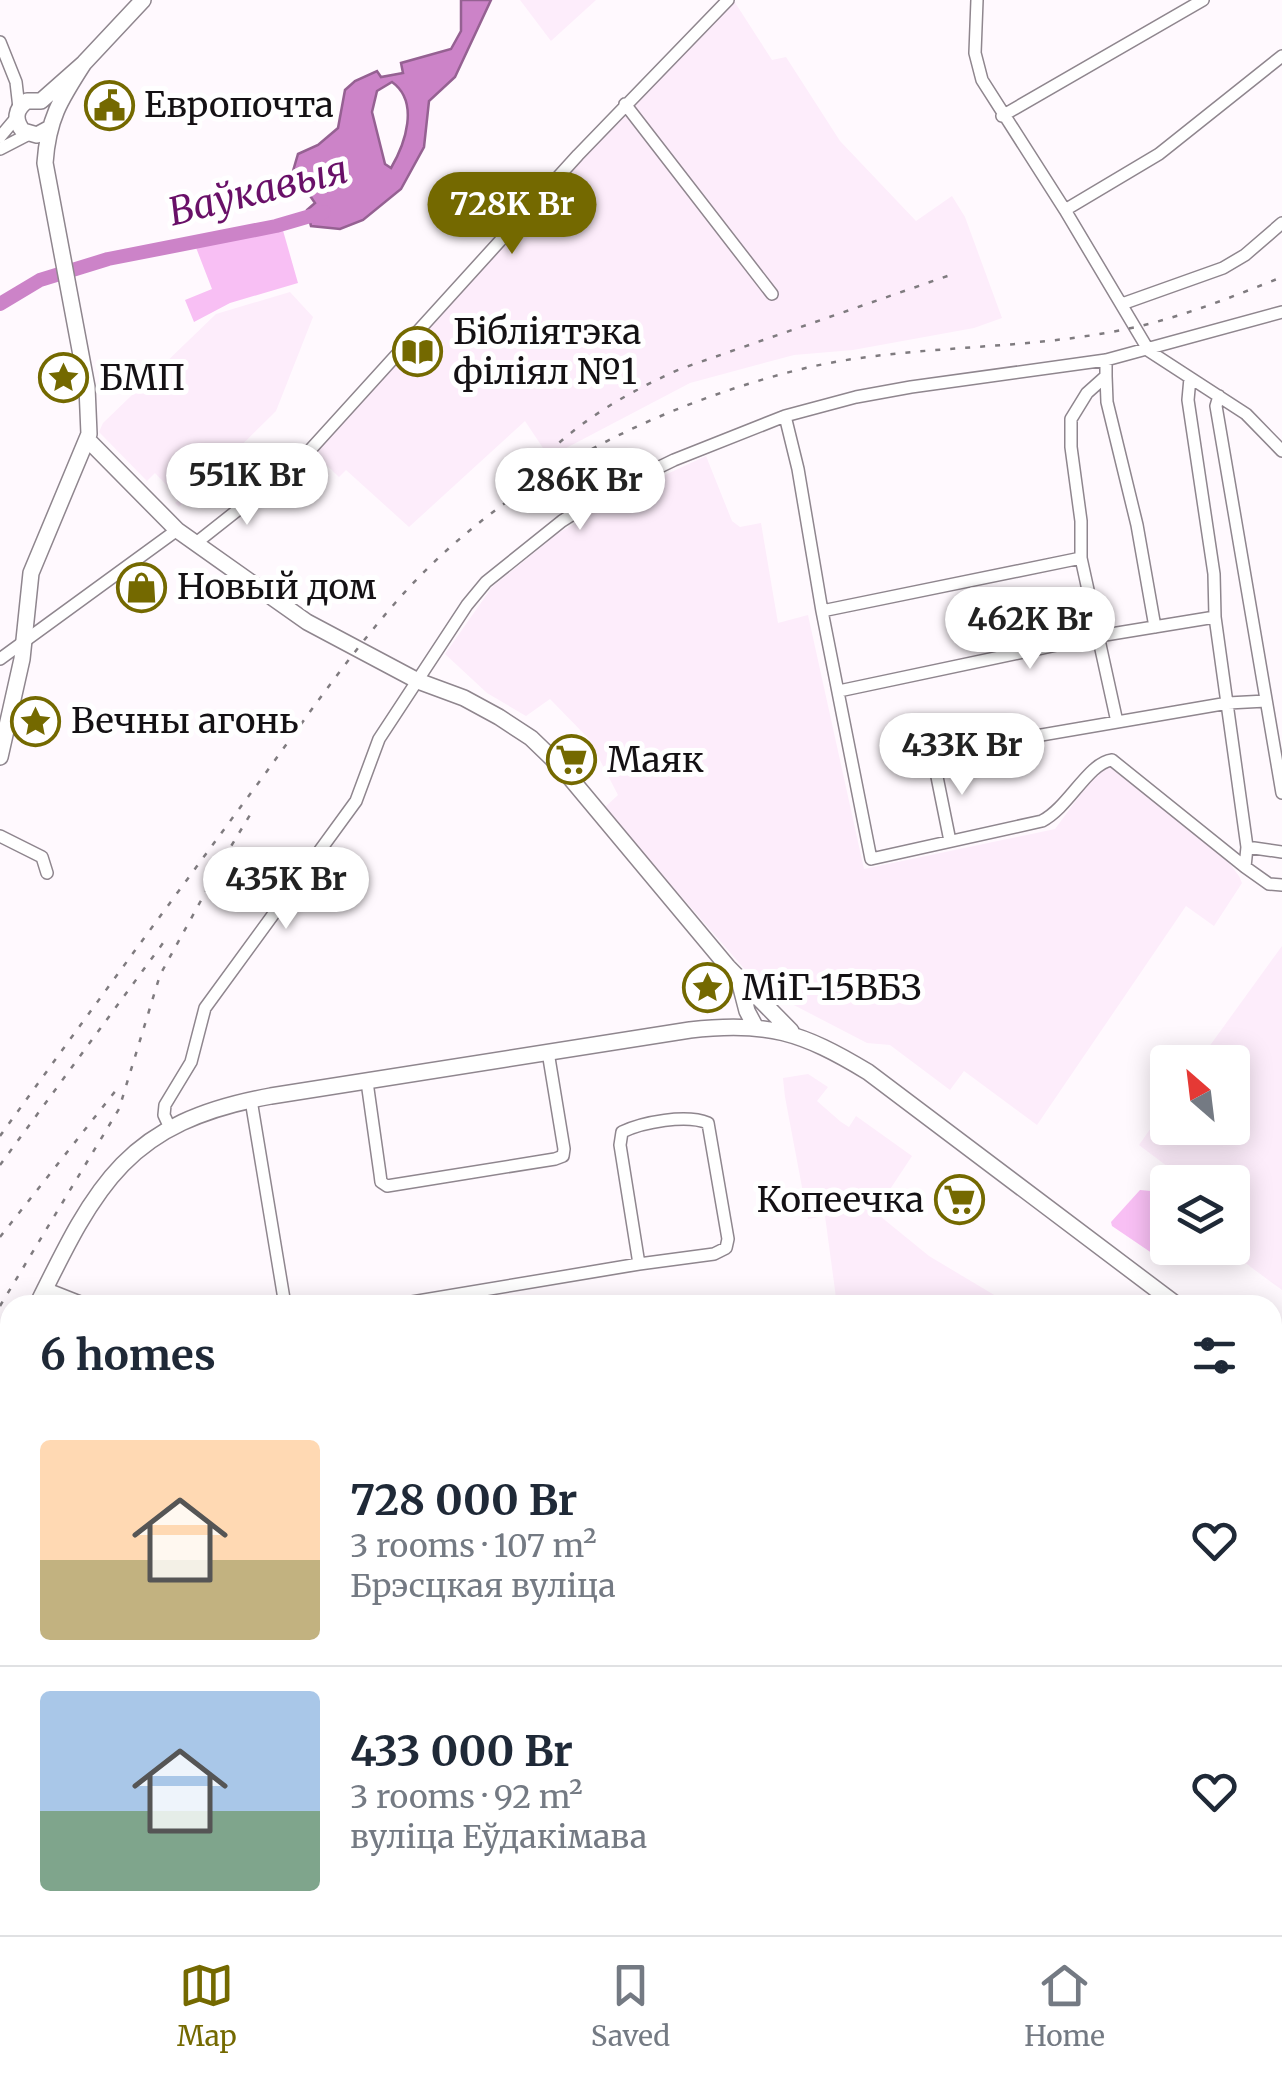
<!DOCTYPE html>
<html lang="en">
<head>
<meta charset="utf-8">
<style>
	body { margin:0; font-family:Merriweather,serif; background:#f2f2f3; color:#1f2937; height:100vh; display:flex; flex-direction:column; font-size:38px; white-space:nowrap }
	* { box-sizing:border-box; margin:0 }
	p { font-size:32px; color:#747a83 }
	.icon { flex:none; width:55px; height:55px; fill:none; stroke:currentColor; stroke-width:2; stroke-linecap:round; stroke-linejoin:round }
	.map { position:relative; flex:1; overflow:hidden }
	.drawer { position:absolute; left:0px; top:1295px; width:1282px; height:640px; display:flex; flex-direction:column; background:#fff; border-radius:30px 30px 0 0; box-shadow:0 5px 25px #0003 }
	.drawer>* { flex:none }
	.needle { width:65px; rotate:332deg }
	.buttons { position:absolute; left:1150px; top:1045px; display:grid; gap:20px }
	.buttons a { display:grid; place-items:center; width:100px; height:100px; border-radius:10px; background:#fff; box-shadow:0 5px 25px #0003; font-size:50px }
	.price { position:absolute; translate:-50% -85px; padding:0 22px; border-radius:35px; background:#fff; color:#222; font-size:32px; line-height:65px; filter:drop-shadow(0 2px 5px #0008) }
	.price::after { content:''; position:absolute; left:50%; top:60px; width:30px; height:22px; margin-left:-15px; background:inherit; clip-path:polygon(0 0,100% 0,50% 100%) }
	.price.selected { background:#746900; color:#fff }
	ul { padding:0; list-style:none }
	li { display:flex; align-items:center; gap:30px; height:250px; padding:0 40px }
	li+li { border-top:2px solid #e0e1e3 }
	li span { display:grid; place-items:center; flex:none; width:280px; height:200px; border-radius:10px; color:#555 }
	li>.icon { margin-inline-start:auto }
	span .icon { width:120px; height:120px; fill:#fffc; stroke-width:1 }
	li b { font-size:42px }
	h2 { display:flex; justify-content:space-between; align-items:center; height:120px; padding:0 40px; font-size:42px }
	.dock { display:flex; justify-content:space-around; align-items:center; height:140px; border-top:2px solid #e0e1e3; background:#fff; font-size:28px; color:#747a83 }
	.dock a { display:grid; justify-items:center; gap:5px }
	.dock .selected { color:#746900 }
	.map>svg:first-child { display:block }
	.built { fill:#fdedfb }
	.green { fill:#f8bff4 }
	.water { fill:#cc83c8; stroke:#956192; stroke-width:2.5; fill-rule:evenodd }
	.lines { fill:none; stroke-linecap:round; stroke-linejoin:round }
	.river { stroke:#cc83c8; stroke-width:14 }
	.minor-casing { stroke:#8f868e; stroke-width:14 }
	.major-casing { stroke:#8f868e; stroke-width:18 }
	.minor { stroke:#fff; stroke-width:11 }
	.major { stroke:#fff; stroke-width:15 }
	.rail { stroke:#7f7b7f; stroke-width:2.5; stroke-dasharray:5 10; stroke-linecap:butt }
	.labels { text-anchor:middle; stroke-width:10; stroke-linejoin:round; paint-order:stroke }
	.poi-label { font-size:35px; fill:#141114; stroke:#fff; text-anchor:start }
	.water-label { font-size:38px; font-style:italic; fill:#691068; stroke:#fff }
</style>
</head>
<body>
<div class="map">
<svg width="1282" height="1935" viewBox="0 0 1282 1935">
	<rect width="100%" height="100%" fill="#fff9fe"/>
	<path class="built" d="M520 0H596L551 41Z
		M734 1 772 60 786 57 840 141 916 221 952 196 965 217 1002 318 974 328 853 350 794 355 690 383 549 457 525 421 409 527 346 470 339 477 313 452 631 105Z
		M290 292 313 317 276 411 179 507 175 503 183 496 178 491 175 494 155 473 147 481 99 432 103 423 216 314Z
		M706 456 732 521 740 527 761 523 778 623 808 615 864 869 1055 829 1104 763 1217 847 1239 876 1242 883 1214 926 1186 906 1037 1125 964 1071 950 1090 890 1045 867 1043 761 988 604 808 618 795 589 739 550 699 526 716 487 693 445 654 492 587 557 534 624 494Z
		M1282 946V1290L1225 1248H1232V1182H1188L1139 1145 1167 1105 1168 1128H1232V1062H1198Z
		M808 1074 828 1087 817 1101 841 1122 849 1127 856 1116 912 1156 875 1212 929 1256 1011 1305H837L825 1216 808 1219 785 1097 783 1078Z
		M62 1925H162L179 1935H59Z"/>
	<path class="green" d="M282 227 298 283 230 303 194 322 185 300 212 289 195 245Z
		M1140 1190 1151 1191 1167 1206 1168 1248H1210L1213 1253 1210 1257 1168 1264 1112 1226 1111 1222Z"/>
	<path class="water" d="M461 0H491L455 77 429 101 424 147 401 189 363 220 340 229 311 226 307 210 315 203 293 171 298 154 318 145 338 128 345 90 355 81 377 71 381 77 403 73 401 63 451 49 461 31ZM392 82C420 102 405 144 391 168L385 164 372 112 377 91Z"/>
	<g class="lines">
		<path class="river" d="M0 304 40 280 108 259 276 226 324 212"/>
		<defs>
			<path id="minor" d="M977 0 975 53 982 80 1065 210 1149 351 1246 414 1282 451
				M0 42 16 82 19 108
				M625 104 772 294
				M1002 116 1203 0
				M0 137 16 118
				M0 149 29 134
				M1065 210 1159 154 1282 56
				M1122 304 1223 268 1245 255 1282 223
				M1106 360V376L1087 393 1071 419V447L1081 521V558L1117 722
				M1106 376 1107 402 1137 525 1155 627
				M1219 396 1216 406 1282 793
				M785 416 798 469 822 611 871 859 1042 821C1069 807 1088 763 1112 760L1245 867 1247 847 1215 617 1214 574 1188 400 1190 378
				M196 543 301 460 578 155 728 0
				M822 611 1081 558
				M0 659 177 530
				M839 691 1099 636 1215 617
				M0 836 42 857 47 873
				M950 841 934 762 942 752 1228 703 1266 701
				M1247 847 1282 852
				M1245 867 1269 884 1282 885
				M367 1082 380 1174 381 1182 387 1186 555 1159 563 1156 564 1149 548 1052
				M251 1100 285 1305
				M170 1128 164 1115 165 1105 191 1062 205 1008 356 801 379 739 467 605 486 582 562 521 608 492 674 460 785 416 856 397 911 387 1106 360 1282 312
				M45 1288 88 1305
				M394 1305 639 1264 620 1145 622 1132C643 1122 686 1114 708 1123L728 1239 726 1248 714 1254 639 1264
				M0 1400 10 1406
				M1272 1450 1282 1438
				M0 1627 10 1633
				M0 1678 10 1655
				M0 1719 10 1724
				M1272 1815 1282 1822
				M0 1823 10 1829
				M187 1925 205 1935
				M957 1925 959 1935
				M1218 1925 1220 1935
				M235 1935 254 1925
				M525 1935 639 1925
				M1072 1935 1079 1925"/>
			<path id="major" d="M48 129 37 135 23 131C14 120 15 109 27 101H41L84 63 143 0
				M88 440 177 530 307 622 418 681 464 698 499 717 531 738 561 767 728 967 791 1031
				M0 757 22 659 31 573 89 434 87 387 45 163C48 119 60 100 84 63
				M740 984 747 1011 755 1026
				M37 1305C97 1183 127 1122 271 1096L690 1030C767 1021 802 1032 868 1072L1177 1305
				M1272 1378 1282 1385
				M0 1381 10 1361"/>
		</defs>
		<use href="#minor" class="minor-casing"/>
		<use href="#major" class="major-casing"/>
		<use href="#minor" class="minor"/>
		<use href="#major" class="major"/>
		<path class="rail" d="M516 484C568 429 611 400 680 369L956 273
			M208 884 250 815
			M0 1136C80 1025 161 915 242 805 293 737 340 666 396 602 496 487 640 412 786 373 891 344 1003 352 1111 332 1170 322 1227 299 1282 277
			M0 1165 166 939
			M0 1237 117 1089
			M0 1306 119 1109 160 975 215 875"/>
	</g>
	<defs>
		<symbol id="civic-ring" viewBox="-11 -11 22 22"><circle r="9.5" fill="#fff" stroke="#746900" stroke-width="1.5"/><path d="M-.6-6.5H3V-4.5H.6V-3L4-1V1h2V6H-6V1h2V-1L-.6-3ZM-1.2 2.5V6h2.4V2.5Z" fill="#746900"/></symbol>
		<symbol id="library-ring" viewBox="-11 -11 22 22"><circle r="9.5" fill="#fff" stroke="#746900" stroke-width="1.5"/><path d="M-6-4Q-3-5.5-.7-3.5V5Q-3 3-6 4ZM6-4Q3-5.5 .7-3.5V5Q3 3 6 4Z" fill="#746900"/></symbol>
		<symbol id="sight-ring" viewBox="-11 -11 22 22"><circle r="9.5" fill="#fff" stroke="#746900" stroke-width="1.5"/><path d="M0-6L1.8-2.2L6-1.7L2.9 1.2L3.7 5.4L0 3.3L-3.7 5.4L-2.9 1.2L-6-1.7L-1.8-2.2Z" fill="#746900"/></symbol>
		<symbol id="shop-ring" viewBox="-11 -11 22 22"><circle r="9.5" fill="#fff" stroke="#746900" stroke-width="1.5"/><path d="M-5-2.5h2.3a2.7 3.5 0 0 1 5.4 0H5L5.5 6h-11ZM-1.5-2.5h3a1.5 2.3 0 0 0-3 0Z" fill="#746900"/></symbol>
		<symbol id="supermarket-ring" viewBox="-11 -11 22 22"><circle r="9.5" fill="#fff" stroke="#746900" stroke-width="1.5"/><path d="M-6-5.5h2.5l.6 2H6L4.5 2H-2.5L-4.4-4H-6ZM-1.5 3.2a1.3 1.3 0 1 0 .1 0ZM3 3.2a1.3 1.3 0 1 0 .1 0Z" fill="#746900"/></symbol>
	</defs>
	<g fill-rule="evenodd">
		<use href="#civic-ring" x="82" y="78" width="55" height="55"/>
		<use href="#library-ring" x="390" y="324" width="55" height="55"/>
		<use href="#sight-ring" x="36" y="350" width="55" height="55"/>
		<use href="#shop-ring" x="114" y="560" width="55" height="55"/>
		<use href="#sight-ring" x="8" y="694" width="55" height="55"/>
		<use href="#supermarket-ring" x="544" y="732" width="55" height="55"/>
		<use href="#sight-ring" x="680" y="960" width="55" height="55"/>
		<use href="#supermarket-ring" x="932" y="1172" width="55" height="55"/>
	</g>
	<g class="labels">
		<g class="poi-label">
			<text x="144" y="117">Европочта</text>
			<text x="453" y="344">Бібліятэка<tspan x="453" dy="40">філіял №1</tspan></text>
			<text x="99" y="390">БМП</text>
			<text x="177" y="599">Новый дом</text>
			<text x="71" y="733">Вечны агонь</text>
			<text x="607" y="772">Маяк</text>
			<text x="742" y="1000">МіГ-15ВБЗ</text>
			<text x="924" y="1212" text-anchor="end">Копеечка</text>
		</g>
		<g class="water-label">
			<text transform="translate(258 191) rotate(-14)" y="13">Ваўкавыя</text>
		</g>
	</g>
</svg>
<div class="buttons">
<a><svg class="needle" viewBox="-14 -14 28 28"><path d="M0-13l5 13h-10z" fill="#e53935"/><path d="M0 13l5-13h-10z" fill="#747a83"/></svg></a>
<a><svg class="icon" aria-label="layers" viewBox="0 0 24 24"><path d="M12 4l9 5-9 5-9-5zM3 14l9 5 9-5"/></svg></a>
</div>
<b class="price selected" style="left:512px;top:257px">728K Br</b>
<b class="price" style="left:247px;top:528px">551K Br</b>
<b class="price" style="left:580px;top:533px">286K Br</b>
<b class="price" style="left:1030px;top:672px">462K Br</b>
<b class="price" style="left:962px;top:798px">433K Br</b>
<b class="price" style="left:286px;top:932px">435K Br</b>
<section class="drawer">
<h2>6 homes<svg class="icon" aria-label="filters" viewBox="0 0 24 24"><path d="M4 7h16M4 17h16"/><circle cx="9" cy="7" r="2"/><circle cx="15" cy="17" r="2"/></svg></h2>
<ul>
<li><span style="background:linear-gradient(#ffd9b3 60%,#c2b280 0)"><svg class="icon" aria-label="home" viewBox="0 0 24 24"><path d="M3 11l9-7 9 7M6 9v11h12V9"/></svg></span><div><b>728 000 Br</b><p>3 rooms · 107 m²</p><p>Брэсцкая вуліца</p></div><svg class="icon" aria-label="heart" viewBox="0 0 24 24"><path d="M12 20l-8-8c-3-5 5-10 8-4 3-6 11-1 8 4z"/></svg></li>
<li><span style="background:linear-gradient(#a9c7e8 60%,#7fa58c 0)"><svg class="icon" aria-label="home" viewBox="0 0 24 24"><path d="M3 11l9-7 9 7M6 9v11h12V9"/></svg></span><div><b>433 000 Br</b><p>3 rooms · 92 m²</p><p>вуліца Еўдакімава</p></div><svg class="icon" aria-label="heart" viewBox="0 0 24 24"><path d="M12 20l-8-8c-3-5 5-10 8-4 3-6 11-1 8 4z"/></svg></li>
</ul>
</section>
</div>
<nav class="dock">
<a class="selected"><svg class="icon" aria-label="map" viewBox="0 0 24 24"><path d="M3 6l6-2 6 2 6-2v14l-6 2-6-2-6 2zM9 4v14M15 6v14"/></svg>Map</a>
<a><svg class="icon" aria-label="saved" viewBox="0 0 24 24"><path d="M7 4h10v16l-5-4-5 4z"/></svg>Saved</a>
<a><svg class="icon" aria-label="home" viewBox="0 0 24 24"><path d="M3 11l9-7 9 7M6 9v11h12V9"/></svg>Home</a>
</nav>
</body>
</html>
